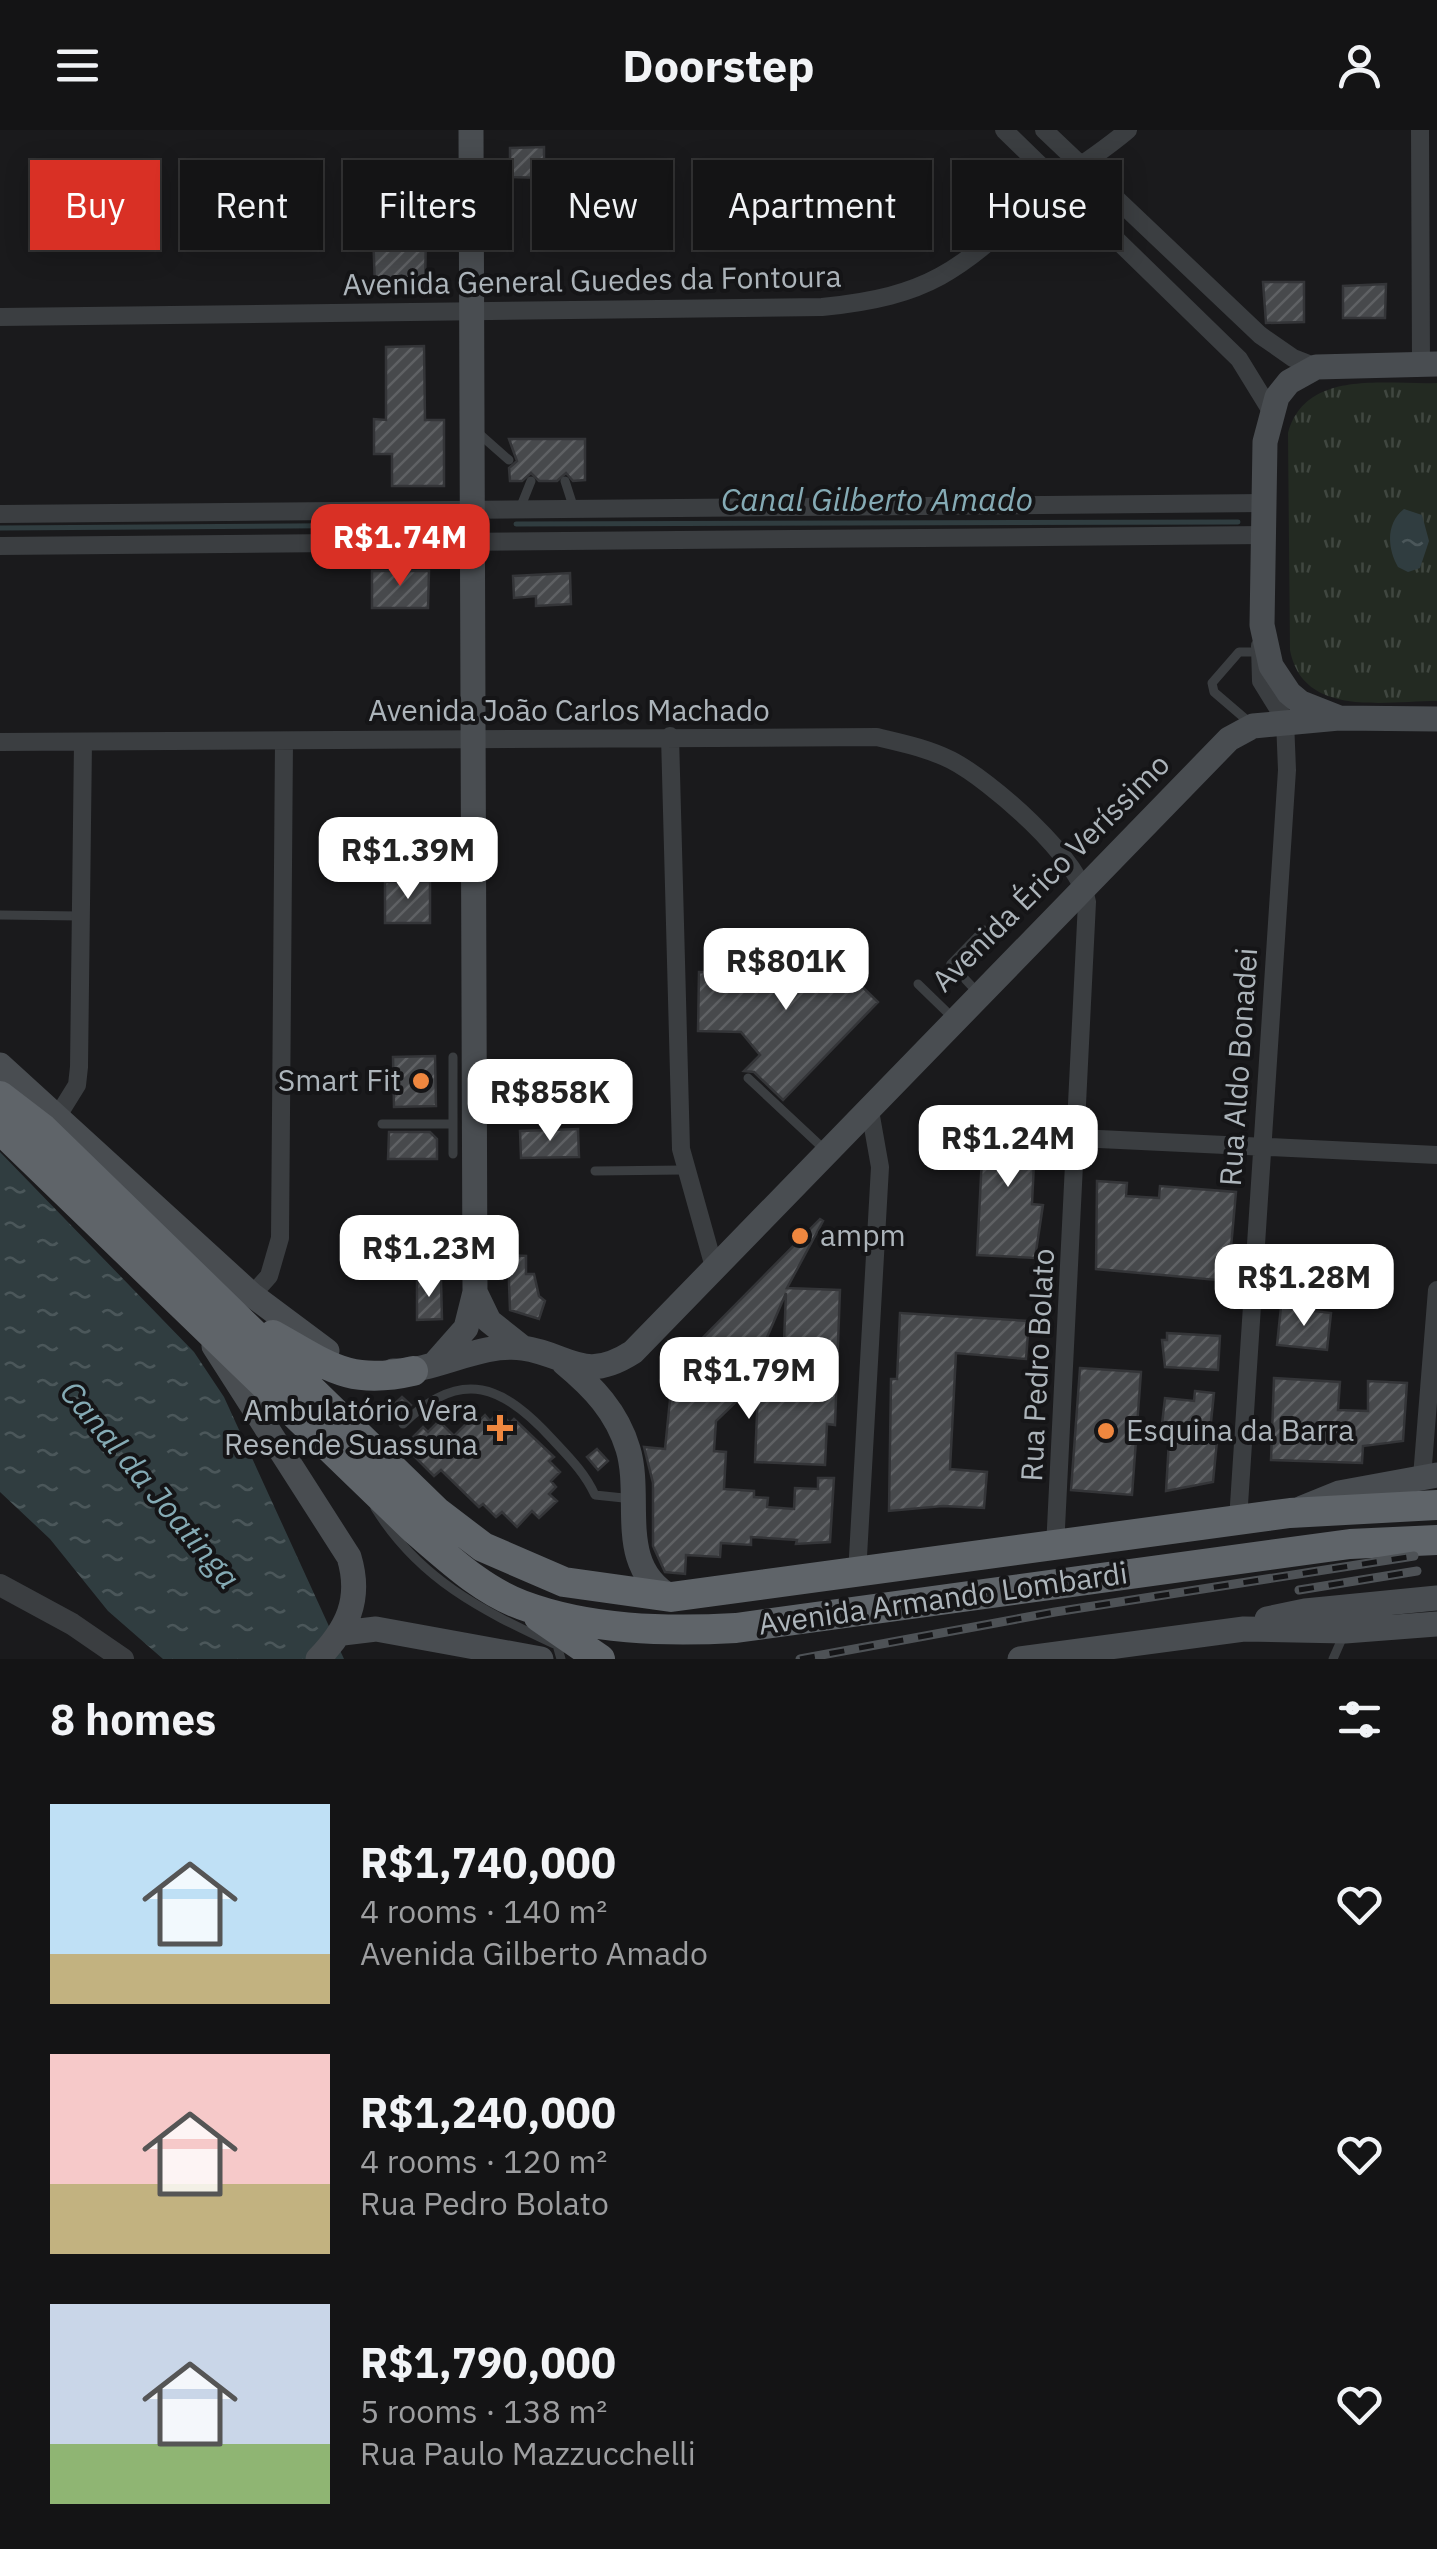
<!DOCTYPE html>
<html lang="en">
<head>
<meta charset="utf-8">
<style>
	body { margin:0; font-family:"IBM Plex Sans",sans-serif; background:#1d1d1e; color:#f1f3f6; height:100vh; display:flex; flex-direction:column; font-size:38px; white-space:nowrap }
	* { box-sizing:border-box; margin:0 }
	p { font-size:32px; color:#9d9ea0 }
	.icon { flex:none; width:55px; height:55px; fill:none; stroke:currentColor; stroke-width:2; stroke-linecap:round; stroke-linejoin:round }
	.map { position:relative; height:1529px; overflow:hidden }
	.drawer { display:flex; flex-direction:column; background:#141415; flex:1 }
	.drawer>* { flex:none }
	.top-card { position:absolute; left:30px; top:30px; width:1378px; height:90px; display:flex; gap:20px }
	.price { position:absolute; translate:-50% -85px; padding:0 22px; border-radius:20px; background:#fff; color:#222; font-size:32px; line-height:65px; filter:drop-shadow(0 2px 5px #0008) }
	.price::after { content:''; position:absolute; left:50%; top:60px; width:30px; height:22px; margin-left:-15px; background:inherit; clip-path:polygon(0 0,100% 0,50% 100%) }
	.price.current { background:#d93025; color:#fff }
	ul { padding:0; list-style:none }
	li { display:flex; align-items:center; gap:30px; height:250px; padding:0 50px }
	li span { display:grid; place-items:center; flex:none; width:280px; height:200px; border-radius:0px; color:#555 }
	li>.icon { margin-inline-start:auto }
	span .icon { width:120px; height:120px; fill:#fffc; stroke-width:1 }
	li b { font-size:42px }
	h2 { display:flex; justify-content:space-between; align-items:center; height:120px; padding:0 50px; font-size:42px }
	.tag { padding:0 35px; border-radius:0px; background:#141415; box-shadow:0 5px 25px #0003,0 0 0 2px #333334; font-size:35px; line-height:90px }
	.tag.current { background:#d93025; color:#fff }
	header { display:flex; justify-content:space-between; align-items:center; height:130px; padding:0 50px; background:#141415; font-size:45px; font-weight:800 }
	.map>svg:first-child { display:block }
	.grass { fill:url(#grass-tufts) }
	.water { fill:url(#water-ripples) }
	.lines { fill:none; stroke-linecap:round; stroke-linejoin:round }
	.stream { stroke:#303d40; stroke-width:5 }
	.building { fill:url(#building-hatch); stroke:#343538; stroke-width:2.5 }
	.service { stroke:#3b3e41; stroke-width:9 }
	.minor { stroke:#3b3e41; stroke-width:18 }
	.tertiary { stroke:#3b3e41; stroke-width:22 }
	.secondary { stroke:#494d51; stroke-width:25 }
	.trunk { stroke:#5f6469; stroke-width:30 }
	.rail-casing { stroke:#4e5256; stroke-width:9 }
	.rail { stroke:#151517; stroke-width:5; stroke-dasharray:15; stroke-linecap:butt }
	.poi-dot { fill:#ef873f; stroke:#151517; stroke-width:4 }
	.labels { text-anchor:middle; stroke-width:8; stroke-linejoin:round; paint-order:stroke }
	.street-label { font-size:30px; fill:#adb5bb; stroke:#151517 }
	.poi-label { font-size:30px; fill:#adb5bb; stroke:#151517; text-anchor:end }
	.water-label { font-size:32px; font-style:italic; fill:#85abb5; stroke:#151517 }
</style>
</head>
<body>
<header><svg class="icon" aria-label="menu" viewBox="0 0 24 24"><path d="M4 6h16M4 12h16M4 18h16"/></svg>Doorstep<svg class="icon" aria-label="person" viewBox="0 0 24 24"><circle cx="12" cy="8" r="4"/><path d="M4 21q1-7 8-7t8 7"/></svg></header>
<div class="map">
<svg width="1437" height="1529" viewBox="0 0 1437 1529">
	<defs>
		<pattern id="grass-tufts" width="24" height="20" patternUnits="userSpaceOnUse" patternTransform="scale(2.5)"><rect width="24" height="20" fill="#232a22"/><path d="M3 7l-1-3M5 7V3M7 7l1-3M15 17l-1-3M17 17v-4M19 17l1-3" fill="none" stroke="#404740"/></pattern>
		<pattern id="water-ripples" width="26" height="14" patternUnits="userSpaceOnUse" patternTransform="scale(2.5)"><rect width="26" height="14" fill="#303d40"/><path d="M2 4q2-2 4 0t4 0M15 11q2-2 4 0t4 0" fill="none" stroke="#4b575a"/></pattern>
		<pattern id="building-hatch" width="6" height="6" patternUnits="userSpaceOnUse" patternTransform="scale(2.5)"><rect width="6" height="6" fill="#47494c"/><path d="M-1 1l2-2M0 6l6-6M5 7l2-2" fill="none" stroke="#5f6164"/></pattern>
	</defs>
	<rect width="100%" height="100%" fill="#1a1a1c"/>
	<path class="grass" d="M1437 253V571C1384 571 1303 588 1290 520L1288 303C1306 239 1383 255 1437 253Z"/>
	<path class="water" d="M1404 379 1422 385 1429 411 1420 438 1408 442 1398 437C1387 418 1386 393 1404 379Z
		M0 1022 194 1222 224 1267 344 1529H163L108 1481 50 1409 0 1362Z"/>
	<g class="lines">
		<path class="stream" d="M516 394 1238 392
			M0 398 431 395"/>
	</g>
	<path class="building" d="M544 17V48L510 47V18Z
		M373 102H426L425 158 375 157Z
		M1263 152H1304V192L1266 193Z
		M1386 154 1385 188H1343V156Z
		M424 216 425 290H444V356H392V324H374V289L386 290V217Z
		M509 309H585V350L573 351 566 343 557 351H539L531 343 522 351H510L509 338 517 331Z
		M372 441H429L428 478H372Z
		M570 443 571 474 536 476V466L514 468 513 446Z
		M430 751V793H385V752Z
		M812 808 878 872 783 970 754 942 744 941 760 925 741 902 698 901 699 842 778 843Z
		M435 926 436 976 394 977 393 927Z
		M984 988 1036 991 1032 1074 1043 1075 1035 1128 977 1125Z
		M578 999 579 1027 521 1028 520 1001Z
		M389 1002H430L437 1009V1029H388Z
		M1097 1051 1127 1053 1126 1066 1159 1068 1160 1056 1236 1062 1228 1151 1096 1139Z
		M820 1089 823 1091 787 1158 840 1160 835 1295 827 1294 825 1335 755 1332 758 1259 782 1260 786 1163 742 1266 716 1291 714 1321 726 1322 724 1359 754 1361V1367L768 1368 767 1377 794 1379 795 1358 818 1359V1348H834L830 1412 796 1414 797 1410 751 1407V1415L721 1413 720 1427 686 1425 685 1444 665 1442 653 1416V1353L644 1317 665 1319 671 1260 661 1250Z
		M427 1090 450 1091 449 1112H427Z
		M508 1125 526 1126V1144H534L539 1166 545 1171 539 1189 510 1180Z
		M441 1150 442 1189 417 1190V1151Z
		M1281 1177 1331 1183 1327 1220 1277 1215Z
		M900 1183 1029 1191 1026 1229 956 1223 950 1339 987 1342 984 1378 943 1376 889 1381 891 1249H897Z
		M1167 1203 1220 1206 1218 1240 1165 1237 1162 1210H1167Z
		M1080 1238 1141 1242 1132 1365 1071 1360Z
		M1274 1248 1340 1252 1338 1280 1368 1281V1251L1407 1253 1403 1311 1363 1316 1362 1333 1271 1330Z
		M1195 1261 1214 1263 1209 1311H1217L1213 1352 1166 1361 1170 1294H1162L1165 1268 1194 1271Z
		M402 1267 411 1275 397 1289 388 1280Z
		M499 1282 510 1293 514 1289 554 1327 549 1331 560 1342 551 1351 556 1357 549 1364 557 1371 539 1388 532 1381 517 1397 502 1382 496 1387 483 1374 479 1377 441 1340 434 1346 404 1316 423 1297 428 1302 439 1291 454 1306 471 1289 476 1294 485 1285 490 1291Z
		M597 1319 608 1331 598 1340 587 1327Z"/>
	<g class="lines">
		<path class="service" d="M476 301 509 330
			M565 351 574 379
			M519 381 531 351
			M1249 592 1214 562 1212 553 1239 522H1259
			M0 785 81 786
			M918 854 953 888
			M978 863 951 834 984 800
			M453 927V1024
			M748 948 825 1020
			M382 994H453
			M595 1041 683 1040
			M403 1294C462 1236 504 1256 553 1310 569 1327 585 1343 595 1365L633 1369
			M375 1378C419 1449 481 1480 554 1514
			M557 1515 561 1529
			M1333 1529 1344 1504"/>
		<path class="minor" d="M1004 0 1239 229 1271 281
			M1044 0 1260 205 1293 228 1316 237
			M1420 0 1421 233
			M0 187 822 177C931 166 958 141 1036 70 1065 44 1099 25 1128 0
			M0 384 1265 373
			M0 416 1265 405
			M670 606 681 1019 714 1137
			M0 612 877 607C902 613 927 618 951 630 990 650 1081 729 1087 772L1055 1418
			M59 984 77 955 79 937 83 612
			M1078 1008 1437 1025
			M252 1165 269 1146 280 1108 284 612
			M1422 1347 1437 1160
			M1238 1390 1287 640 1285 590 1261 551 1260 516
			M857 1444 880 1037 869 975"/>
		<path class="tertiary" d="M0 1455 72 1494 123 1529"/>
		<path class="secondary" d="M1437 234 1316 237 1289 252 1277 267 1265 312 1262 495 1271 536 1289 563 1301 573 1339 588 1437 589
			M0 935 252 1165 327 1221
			M475 1162 489 1191 523 1218
			M214 1216 349 1427C362 1470 347 1499 318 1529
			M436 1232 466 1198 475 1162 471 0
			M564 1233C593 1257 617 1282 628 1319 643 1369 615 1436 671 1467
			M393 1241C436 1242 479 1212 523 1218 570 1225 583 1254 633 1222L1229 609 1253 596 1339 588
			M1302 1378 1339 1363 1437 1345
			M1267 1489 1305 1481 1437 1468
			M343 1503 376 1499 541 1529
			M1020 1529 1244 1499 1345 1501 1437 1494"/>
		<path class="trunk" d="M0 966 43 999 437 1382 483 1417 564 1452 671 1467 1290 1383 1437 1375
			M0 999 414 1399C447 1427 481 1460 522 1475 589 1500 665 1502 736 1498L1350 1414 1437 1410
			M273 1205C327 1235 348 1256 413 1241
			M539 1487 600 1529"/>
		<defs>
			<path id="rail" d="M1299 1460 1417 1441
				M800 1529 1055 1482 1414 1426"/>
		</defs>
		<use href="#rail" class="rail-casing"/>
		<use href="#rail" class="rail"/>
	</g>
	<g class="poi-dot">
		<circle cx="421" cy="951" r="10"/>
		<circle cx="800" cy="1106" r="10"/>
		<path d="M495 1283h10v10h10v10h-10v10h-10v-10h-10v-10h10z"/>
		<circle cx="1106" cy="1301" r="10"/>
	</g>
	<g class="labels">
		<g class="street-label">
			<text transform="translate(592 151) rotate(-1)" y="10">Avenida General Guedes da Fontoura</text>
			<text x="569" y="591">Avenida João Carlos Machado</text>
			<text transform="translate(1051 743) rotate(-45)" y="10">Avenida Érico Veríssimo</text>
			<text transform="translate(1239 937) rotate(-86)" y="10">Rua Aldo Bonadei</text>
			<text transform="translate(1038 1235) rotate(-87)" y="10">Rua Pedro Bolato</text>
			<text transform="translate(943 1469) rotate(-8)" y="10">Avenida Armando Lombardi</text>
		</g>
		<g class="poi-label">
			<text x="401" y="961">Smart Fit</text>
			<text x="820" y="1116" text-anchor="start">ampm</text>
			<text x="478" y="1291">Ambulatório Vera<tspan x="478" dy="34">Resende Suassuna</tspan></text>
			<text x="1126" y="1311" text-anchor="start">Esquina da Barra</text>
		</g>
		<g class="water-label">
			<text x="877" y="381">Canal Gilberto Amado</text>
			<text transform="translate(150 1355) rotate(50)" y="11">Canal da Joatinga</text>
		</g>
	</g>
</svg>
<b class="price current" style="left:400px;top:459px">R$1.74M</b>
<b class="price" style="left:408px;top:772px">R$1.39M</b>
<b class="price" style="left:786px;top:883px">R$801K</b>
<b class="price" style="left:550px;top:1014px">R$858K</b>
<b class="price" style="left:1008px;top:1060px">R$1.24M</b>
<b class="price" style="left:429px;top:1170px">R$1.23M</b>
<b class="price" style="left:1304px;top:1199px">R$1.28M</b>
<b class="price" style="left:749px;top:1292px">R$1.79M</b>
<div class="top-card">
<a class="tag current">Buy</a>
<a class="tag">Rent</a>
<a class="tag">Filters</a>
<a class="tag">New</a>
<a class="tag">Apartment</a>
<a class="tag">House</a>
</div>
</div>
<section class="drawer">
<h2>8 homes<svg class="icon" aria-label="filters" viewBox="0 0 24 24"><path d="M4 7h16M4 17h16"/><circle cx="9" cy="7" r="2"/><circle cx="15" cy="17" r="2"/></svg></h2>
<ul>
<li><span style="background:linear-gradient(#bfe0f5 75%,#c2b280 0)"><svg class="icon" aria-label="home" viewBox="0 0 24 24"><path d="M3 11l9-7 9 7M6 9v11h12V9"/></svg></span><div><b>R$1,740,000</b><p>4 rooms · 140 m²</p><p>Avenida Gilberto Amado</p></div><svg class="icon" aria-label="heart" viewBox="0 0 24 24"><path d="M12 20l-8-8c-3-5 5-10 8-4 3-6 11-1 8 4z"/></svg></li>
<li><span style="background:linear-gradient(#f6c9c9 65%,#c2b280 0)"><svg class="icon" aria-label="home" viewBox="0 0 24 24"><path d="M3 11l9-7 9 7M6 9v11h12V9"/></svg></span><div><b>R$1,240,000</b><p>4 rooms · 120 m²</p><p>Rua Pedro Bolato</p></div><svg class="icon" aria-label="heart" viewBox="0 0 24 24"><path d="M12 20l-8-8c-3-5 5-10 8-4 3-6 11-1 8 4z"/></svg></li>
<li><span style="background:linear-gradient(#c9d6e8 70%,#8fb573 0)"><svg class="icon" aria-label="home" viewBox="0 0 24 24"><path d="M3 11l9-7 9 7M6 9v11h12V9"/></svg></span><div><b>R$1,790,000</b><p>5 rooms · 138 m²</p><p>Rua Paulo Mazzucchelli</p></div><svg class="icon" aria-label="heart" viewBox="0 0 24 24"><path d="M12 20l-8-8c-3-5 5-10 8-4 3-6 11-1 8 4z"/></svg></li>
</ul>
</section>
</body>
</html>
